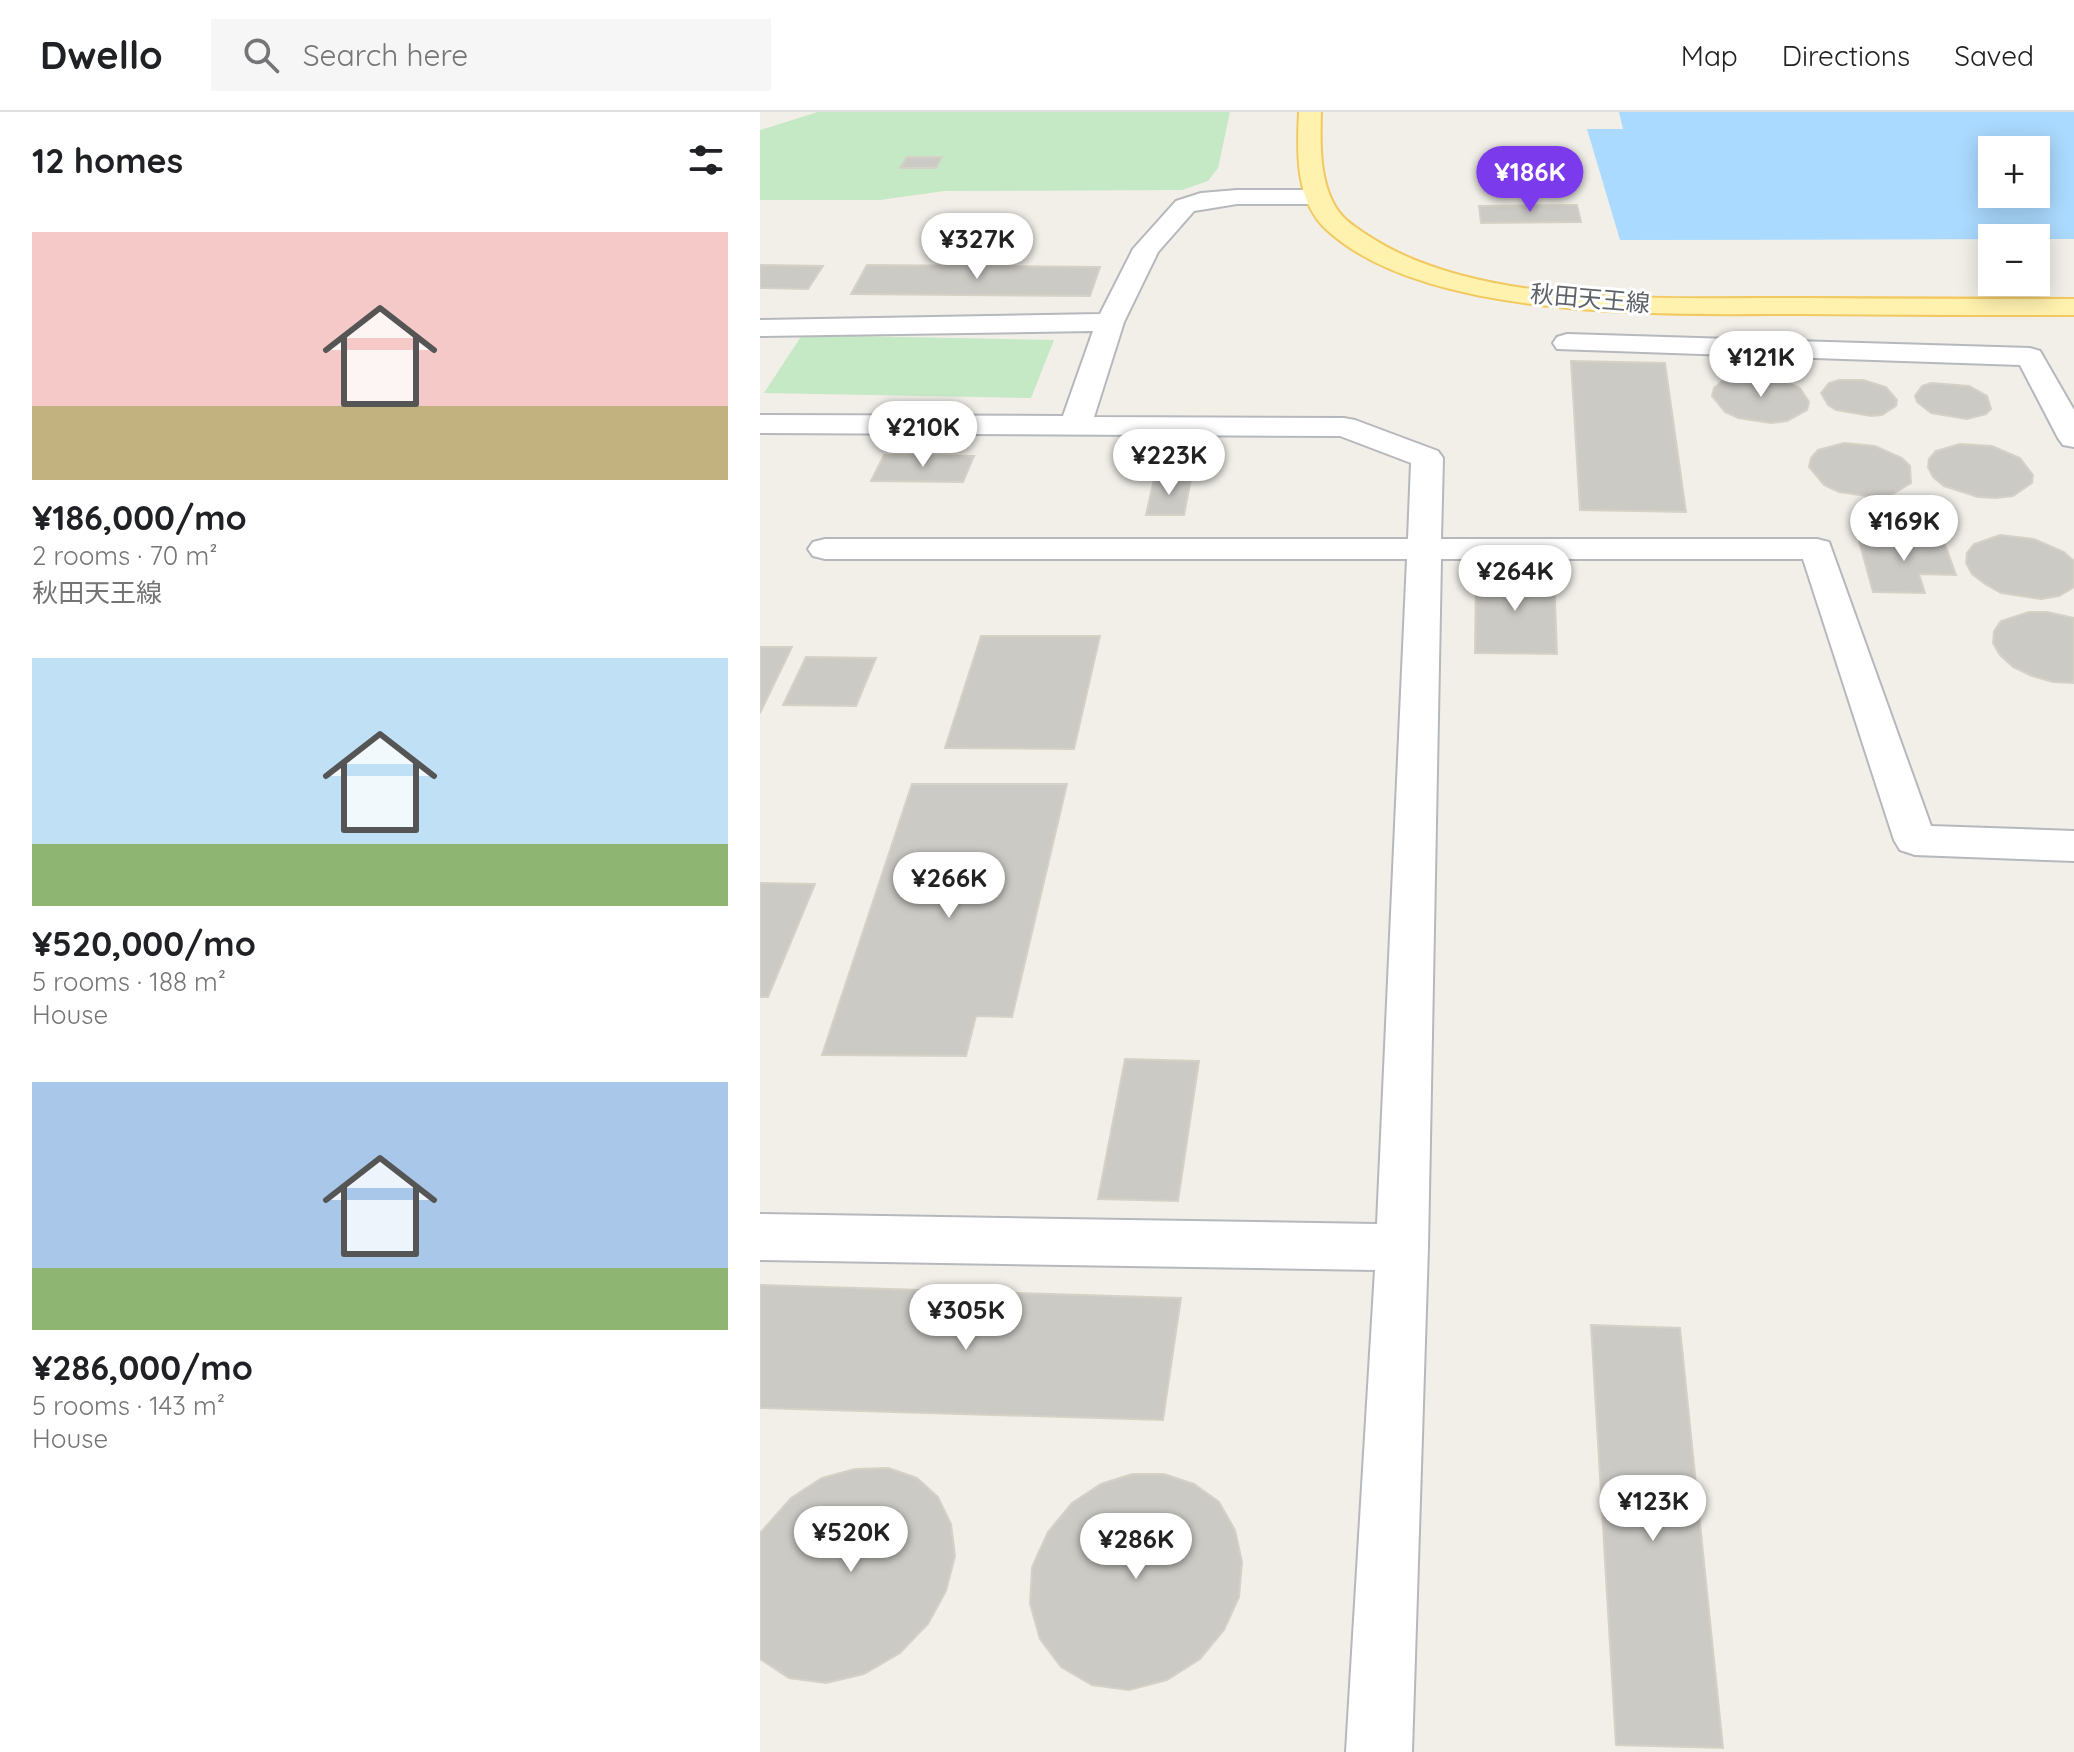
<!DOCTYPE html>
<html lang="en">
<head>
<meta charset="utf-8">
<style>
	body { margin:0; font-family:Quicksand,"Noto Sans JP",sans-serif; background:#f6f6f6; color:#202124; height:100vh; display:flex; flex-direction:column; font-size:30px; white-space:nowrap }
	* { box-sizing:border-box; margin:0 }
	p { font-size:26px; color:#757577 }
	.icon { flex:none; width:44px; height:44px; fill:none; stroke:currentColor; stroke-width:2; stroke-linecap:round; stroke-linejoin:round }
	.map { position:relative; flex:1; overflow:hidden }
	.drawer { display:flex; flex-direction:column; background:#fff; width:760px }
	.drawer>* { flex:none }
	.controls { position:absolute; left:1218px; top:24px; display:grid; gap:16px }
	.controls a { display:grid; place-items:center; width:72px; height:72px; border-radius:0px; background:#fff; box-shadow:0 4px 20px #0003; font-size:40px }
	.price { position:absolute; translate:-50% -68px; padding:0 18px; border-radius:28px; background:#fff; color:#222; font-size:26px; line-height:52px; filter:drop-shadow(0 2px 4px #0008) }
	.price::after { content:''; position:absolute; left:50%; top:48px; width:24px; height:18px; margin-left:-12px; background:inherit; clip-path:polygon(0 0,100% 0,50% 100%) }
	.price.on { background:#7c3aed; color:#fff }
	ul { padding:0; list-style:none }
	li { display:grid; align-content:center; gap:16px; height:424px; padding:0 32px }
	li span { display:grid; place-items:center; height:248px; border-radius:0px; color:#555 }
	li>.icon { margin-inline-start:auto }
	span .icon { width:144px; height:144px; fill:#fffc; stroke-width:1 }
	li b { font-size:34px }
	h2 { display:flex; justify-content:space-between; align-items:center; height:96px; padding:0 32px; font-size:34px }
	header { display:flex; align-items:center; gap:48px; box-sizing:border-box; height:112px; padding:0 40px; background:#fff; border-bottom:2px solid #e0e0e0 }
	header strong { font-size:38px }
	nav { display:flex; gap:44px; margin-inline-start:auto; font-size:28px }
	.search { width:560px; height:72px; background:#f6f6f6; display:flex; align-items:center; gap:20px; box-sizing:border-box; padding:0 28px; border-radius:0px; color:#757577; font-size:30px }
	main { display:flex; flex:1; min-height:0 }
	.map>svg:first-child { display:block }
	.green { fill:#c5e8c5 }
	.water { fill:#aadaff; fill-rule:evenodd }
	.building { fill:#cccac5; stroke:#d6d1c6; stroke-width:2 }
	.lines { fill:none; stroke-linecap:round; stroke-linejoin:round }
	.minor-casing { stroke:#b5b8bc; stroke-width:4 }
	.major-casing { stroke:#f2c960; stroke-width:4 }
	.minor { fill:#fff; fill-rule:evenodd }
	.major { fill:#fff2af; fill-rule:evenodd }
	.labels { text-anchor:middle; stroke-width:6; stroke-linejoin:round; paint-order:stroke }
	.far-street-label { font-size:24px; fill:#5f6368; stroke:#fff }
</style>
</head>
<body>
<header>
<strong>Dwello</strong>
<div class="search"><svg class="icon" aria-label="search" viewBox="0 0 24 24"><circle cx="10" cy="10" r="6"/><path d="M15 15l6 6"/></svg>Search here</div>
<nav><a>Map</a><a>Directions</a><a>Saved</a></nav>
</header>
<main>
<section class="drawer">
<h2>12 homes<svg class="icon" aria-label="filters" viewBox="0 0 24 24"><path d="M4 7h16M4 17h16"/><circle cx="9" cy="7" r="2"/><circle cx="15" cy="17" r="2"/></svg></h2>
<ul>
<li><span style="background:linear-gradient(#f6c9c9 70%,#c2b280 0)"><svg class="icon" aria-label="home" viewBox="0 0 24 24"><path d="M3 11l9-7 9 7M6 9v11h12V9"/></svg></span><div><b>¥186,000/mo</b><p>2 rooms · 70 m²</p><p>秋田天王線</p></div></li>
<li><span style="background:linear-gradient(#bfe0f5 75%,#8fb573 0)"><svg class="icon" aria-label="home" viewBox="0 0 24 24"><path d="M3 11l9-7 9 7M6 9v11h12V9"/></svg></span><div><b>¥520,000/mo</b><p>5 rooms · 188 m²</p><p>House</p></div></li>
<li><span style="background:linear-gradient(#a9c7e8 75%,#8fb573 0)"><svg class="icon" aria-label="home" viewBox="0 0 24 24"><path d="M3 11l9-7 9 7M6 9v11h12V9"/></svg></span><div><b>¥286,000/mo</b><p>5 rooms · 143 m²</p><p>House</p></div></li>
</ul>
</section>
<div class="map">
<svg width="1314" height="1640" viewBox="0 0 1314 1640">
	<rect width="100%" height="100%" fill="#f1efe8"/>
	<path class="green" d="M58 0H470L458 56 448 69 422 78 184 79 120 88H0V18Z
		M42 223 294 228 271 286 4 281Z"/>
	<path class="water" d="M859 0H1314V127L860 128 827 17H863ZM1232 38H1276V82H1232Z"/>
	<path class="building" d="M147 45H182L176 56H140Z
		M817 93 821 110 721 111 719 94Z
		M0 153 63 154 48 177 0 176Z
		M107 153 340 155 330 184 91 182Z
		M811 249 905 251 926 400 820 398Z
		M986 263 1016 265 1040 276 1049 290 1047 298 1027 309 1011 311 978 306 965 300 952 284 954 276 962 269Z
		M1079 268H1103L1126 275 1137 288 1136 294 1122 303 1111 304 1076 298 1068 293 1061 281 1069 271Z
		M1171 271 1209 274 1227 284 1231 297 1226 302 1207 307 1171 301 1157 290 1155 284 1162 274Z
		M1084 331 1115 334 1142 346 1150 354 1151 371 1131 383 1114 385 1079 380 1064 373 1049 355 1051 346 1058 338Z
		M1200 332 1232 334 1260 346 1273 363 1272 371 1253 384 1236 386 1218 385 1184 374 1173 365 1168 355 1169 347 1176 339Z
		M124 343 214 344 203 370 111 369Z
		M394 367H431L424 403H386Z
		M1240 423 1274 427 1304 440 1314 449V475L1299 484 1281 487 1241 481 1225 472 1212 462 1206 451 1207 441 1214 432Z
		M1098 425 1183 427 1196 463 1159 462 1165 481 1113 480Z
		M716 458 794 460 797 542 715 541Z
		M1269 500H1287L1314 506V571L1293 570 1272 564 1253 555 1240 543 1233 531 1234 519 1241 509Z
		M221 524H340L314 637 185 636Z
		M0 535H32L0 601Z
		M46 545 116 546 96 594 23 593Z
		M152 672H307L252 905 216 904 206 944 62 943Z
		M0 771 55 772 8 885H0Z
		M365 947 439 949 418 1089 338 1087Z
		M0 1173 421 1186 403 1308 0 1296Z
		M831 1213 920 1216 963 1636 856 1633Z
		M128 1356 157 1366 178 1385 191 1412 195 1444 186 1479 168 1512 140 1541 104 1562 66 1571 29 1566 0 1547V1421L31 1386 62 1366 95 1357Z
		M372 1362H404L434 1372 459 1390 475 1418 482 1450 479 1485 464 1518 440 1547 407 1568 369 1578 332 1573 301 1555 280 1527 270 1492 272 1455 288 1420 312 1391 341 1372Z"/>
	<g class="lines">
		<defs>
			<path id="minor" d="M477 78H556L565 80 568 85 565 90 556 92H477L434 99 398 140 364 210 334 305 584 306 595 308 678 339 683 346 681 427H1057L1069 430 1171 714 1314 719V749L1155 743 1140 738 1134 728 1043 447H681L668 1135 652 1640H586L615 1158 0 1148V1102L617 1112 647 447H65L53 444 48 437 53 430 65 427H648L651 351 580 324 0 321V303L303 304 333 219 0 224V208L340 202 373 137 416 89 441 81Z
				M807 222 1270 236 1280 239 1314 298V335L1303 333 1298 326 1260 253 797 237 793 231 797 225Z"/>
			<path id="major" d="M539 0H561C560 32 559 73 579 100 586 110 597 116 607 123 720 198 914 185 1047 186 1136 187 1225 187 1314 187V203C1223 203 1133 203 1042 202 912 202 669 210 568 119 535 90 537 40 539 0Z"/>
		</defs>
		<use href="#minor" class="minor-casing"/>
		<use href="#major" class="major-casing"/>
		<use href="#minor" class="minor"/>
		<use href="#major" class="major"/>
	</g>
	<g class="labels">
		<g class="far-street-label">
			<text transform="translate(830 187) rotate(5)" y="8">秋田天王線</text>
		</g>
	</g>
</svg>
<div class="controls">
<a>+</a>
<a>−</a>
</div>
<b class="price on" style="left:770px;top:102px">¥186K</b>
<b class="price" style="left:217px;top:169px">¥327K</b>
<b class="price" style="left:1001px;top:287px">¥121K</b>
<b class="price" style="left:163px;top:357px">¥210K</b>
<b class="price" style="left:409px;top:385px">¥223K</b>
<b class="price" style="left:1144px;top:451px">¥169K</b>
<b class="price" style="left:755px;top:501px">¥264K</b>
<b class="price" style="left:189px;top:808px">¥266K</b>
<b class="price" style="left:206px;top:1240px">¥305K</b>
<b class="price" style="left:893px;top:1431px">¥123K</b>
<b class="price" style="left:91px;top:1462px">¥520K</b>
<b class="price" style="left:376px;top:1469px">¥286K</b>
</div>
</main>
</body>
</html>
